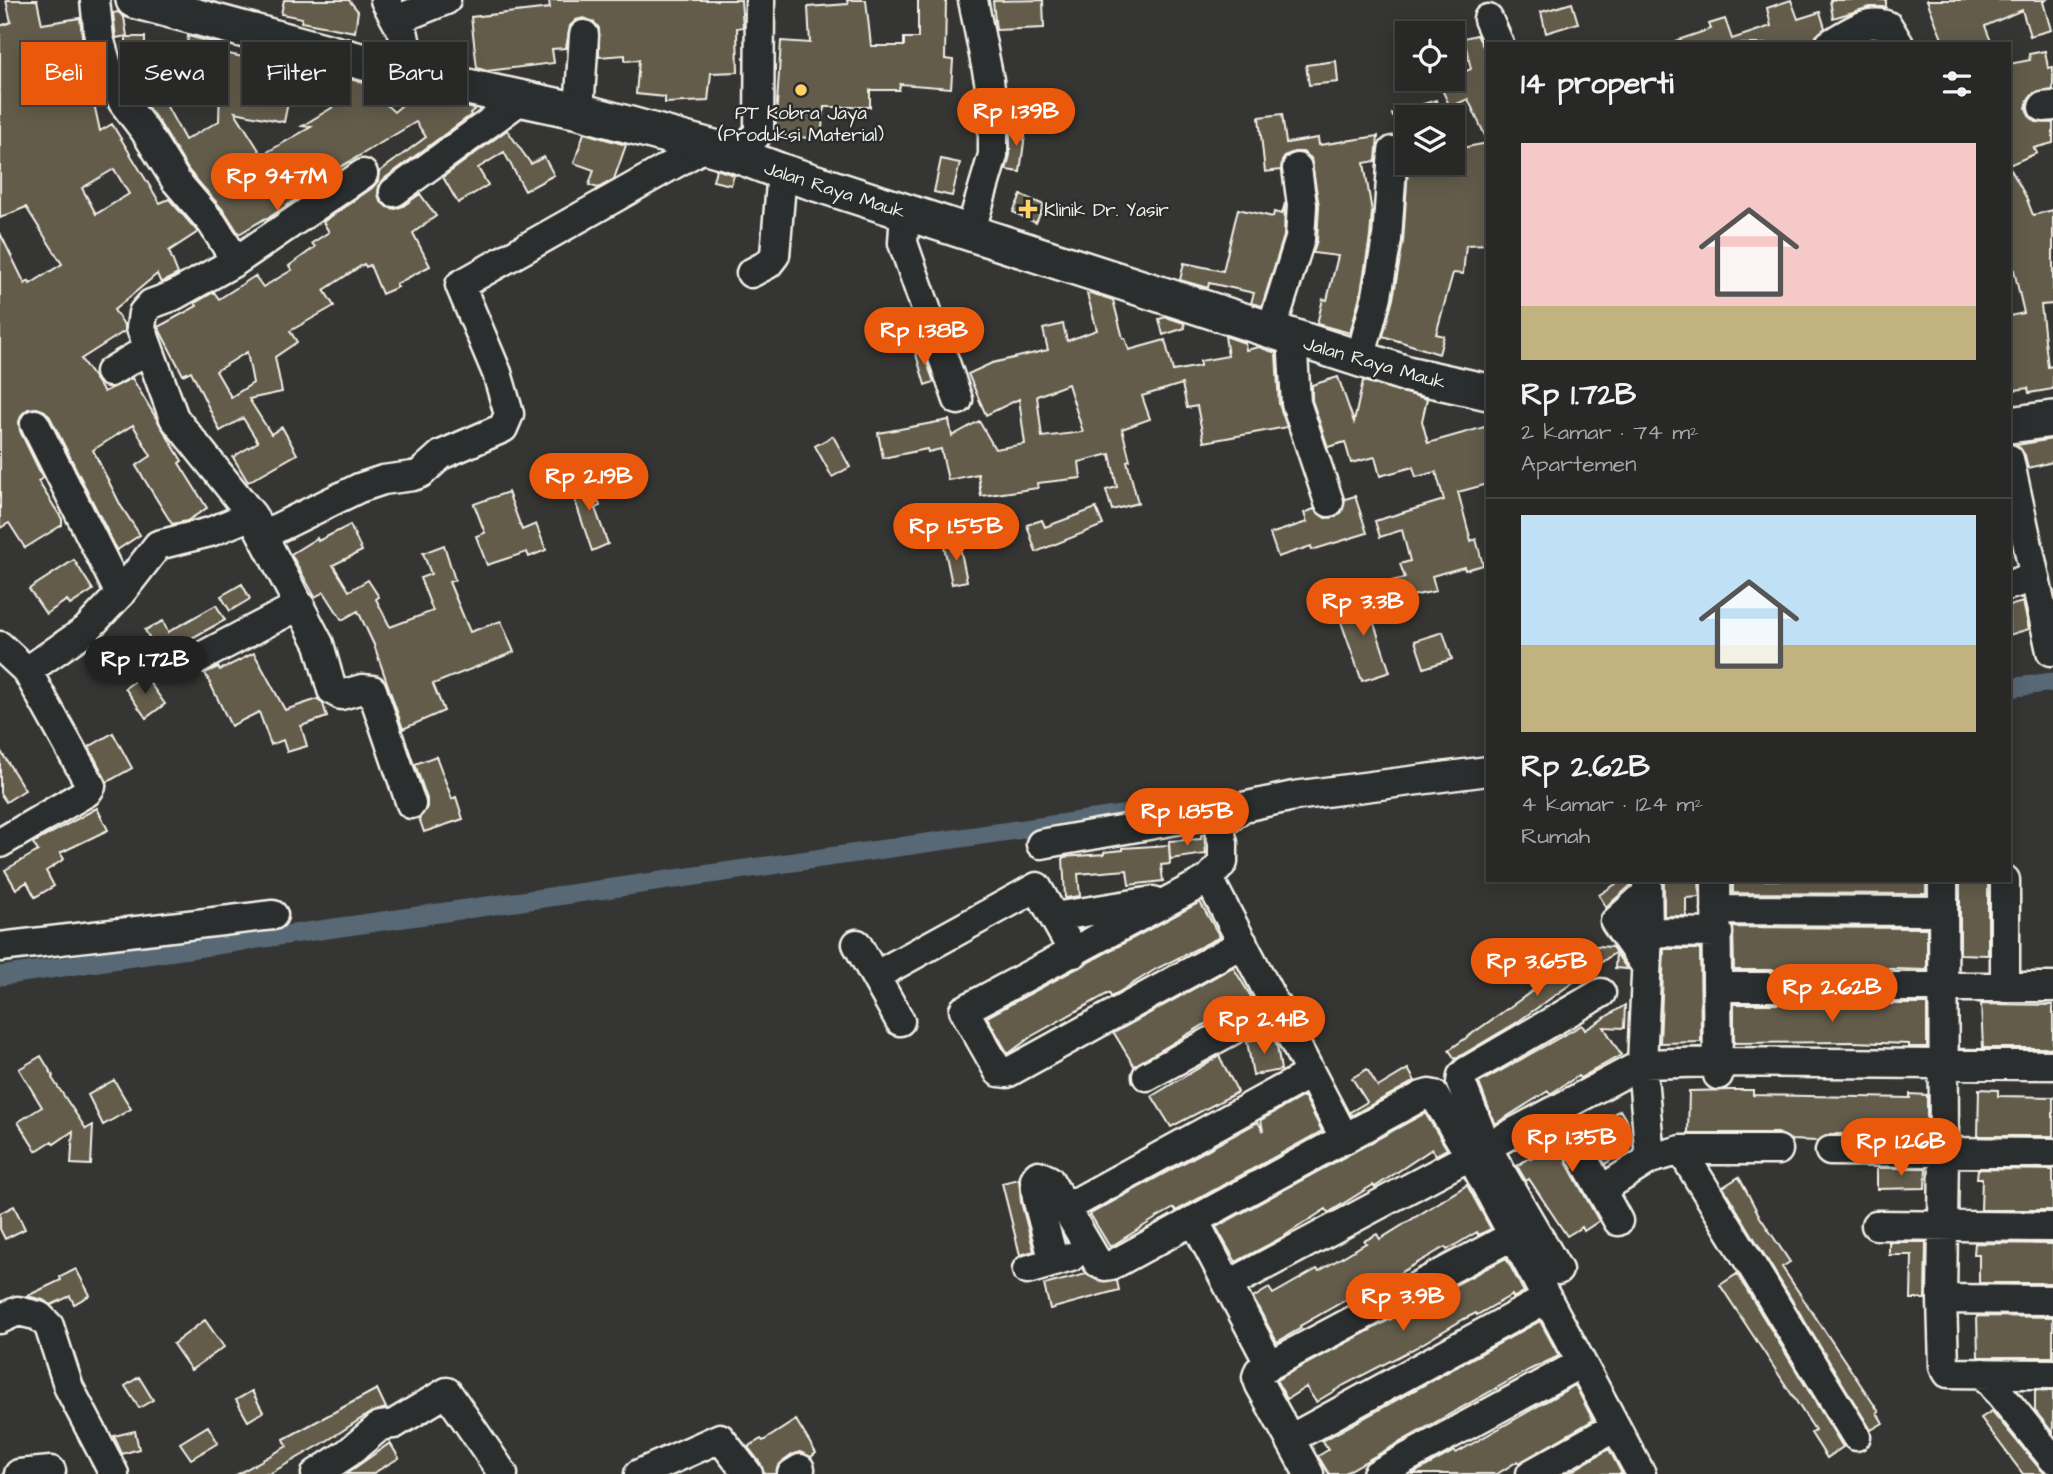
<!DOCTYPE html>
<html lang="id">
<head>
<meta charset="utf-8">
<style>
	body { margin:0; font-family:"Architects Daughter",sans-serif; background:#343433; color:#f1f3f6; height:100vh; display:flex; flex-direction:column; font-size:26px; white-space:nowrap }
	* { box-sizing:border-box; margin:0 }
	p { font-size:23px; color:#a5a6a7 }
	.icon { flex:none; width:38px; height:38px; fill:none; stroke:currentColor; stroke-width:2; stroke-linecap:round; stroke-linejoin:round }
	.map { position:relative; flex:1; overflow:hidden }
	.side { position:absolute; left:1486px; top:42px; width:525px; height:840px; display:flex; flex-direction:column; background:#282827; border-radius:0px; box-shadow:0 4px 18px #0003,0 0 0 2px #444 }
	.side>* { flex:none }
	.hud { position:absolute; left:21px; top:42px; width:665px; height:63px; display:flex; gap:14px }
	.buttons { position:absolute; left:1395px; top:21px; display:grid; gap:14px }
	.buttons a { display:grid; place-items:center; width:70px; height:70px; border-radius:0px; background:#282827; box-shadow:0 4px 18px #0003,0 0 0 2px #444; font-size:35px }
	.price { position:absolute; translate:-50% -60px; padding:0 16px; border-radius:24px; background:#ea580c; color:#fff; font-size:23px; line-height:46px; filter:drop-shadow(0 2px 4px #0008) }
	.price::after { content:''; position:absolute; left:50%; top:42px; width:21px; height:16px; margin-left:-10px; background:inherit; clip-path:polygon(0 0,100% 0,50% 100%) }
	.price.selected { background:#222; color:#fff }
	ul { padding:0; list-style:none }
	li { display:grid; align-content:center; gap:14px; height:371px; padding:0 35px }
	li+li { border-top:2px solid #444 }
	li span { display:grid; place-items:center; height:217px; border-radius:0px; color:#555 }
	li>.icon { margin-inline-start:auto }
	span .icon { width:126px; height:126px; fill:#fffc; stroke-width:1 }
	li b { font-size:30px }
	h2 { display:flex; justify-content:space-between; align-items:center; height:84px; padding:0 35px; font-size:30px }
	.tag { padding:0 24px; border-radius:0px; background:#282827; box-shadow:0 4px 18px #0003,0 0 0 2px #444; font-size:24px; line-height:63px }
	.tag.selected { background:#ea580c; color:#fff }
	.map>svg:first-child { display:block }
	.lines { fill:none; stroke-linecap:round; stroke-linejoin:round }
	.canal { stroke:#586874; stroke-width:19 }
	.building { fill:#635b4b; stroke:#f4f1e8; stroke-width:2; fill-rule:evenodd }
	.minor-casing { stroke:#f4f1e8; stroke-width:33 }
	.major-casing { stroke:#f4f1e8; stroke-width:40 }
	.minor { stroke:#2a2d2e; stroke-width:28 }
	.major { stroke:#2a2d2e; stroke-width:35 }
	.poi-dot { fill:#ffd166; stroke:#2a2d2e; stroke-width:2.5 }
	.labels { text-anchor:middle; stroke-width:5; stroke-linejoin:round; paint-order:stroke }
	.poi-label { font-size:19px; fill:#f4f1e8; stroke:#2a2d2e }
	.street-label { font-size:19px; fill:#f4f1e8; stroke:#2a2d2e }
</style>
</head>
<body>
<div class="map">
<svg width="2053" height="1474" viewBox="0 0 2053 1474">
	<rect width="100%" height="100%" fill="#353634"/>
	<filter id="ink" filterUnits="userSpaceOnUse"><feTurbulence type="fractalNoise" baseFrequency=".0143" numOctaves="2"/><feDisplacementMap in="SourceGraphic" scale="14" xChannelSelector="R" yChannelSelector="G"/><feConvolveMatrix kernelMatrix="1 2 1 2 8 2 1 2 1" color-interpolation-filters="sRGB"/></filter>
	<g filter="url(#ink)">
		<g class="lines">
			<path class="canal" d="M2009 688 2053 682
				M0 976 1149 811"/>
		</g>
		<path class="building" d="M6 0H37L42 24 80 18 83 44H79L87 85H90L100 131 112 124 160 203 169 199 198 232 169 251 178 274 161 283 157 274 114 310 125 326V331L81 359 104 392 132 378 182 461 179 463 207 508 187 521 172 524 136 466 151 456 133 425 93 450 121 506 140 535 117 550 50 417 45 411 37 408 28 409 22 414 19 422 20 431 43 478 38 481 62 519V525L25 548 9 523 0 528V233L25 284 29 281 30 284 62 264 26 207 0 218V26L11 22ZM114 169 129 194 96 214 82 188Z
			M284 0H349L358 11 355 32 301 22 302 18 281 14Z
			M549 0H741L743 27 737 28 738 72 711 73 708 101 665 103V97L636 94 639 60 625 61V55L599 57V28L594 22 584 18 576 20 570 26 566 48 552 49 554 63 487 71 477 68 471 17 550 8Z
			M847 0H866L871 46H904V38H918V0H946L945 59 953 60 951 88 900 84 899 90H870V107H824L821 139 775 135 781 41 810 43 808 7 848 4Z
			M1043 0 1044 28 996 30 993 1Z
			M1791 0 1798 19 1820 12 1825 28 1816 36 1813 44H1675V41L1711 29 1709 24 1725 19 1732 39 1771 26 1767 8Z
			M1830 0H1886V7H1870L1833 18Z
			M1927 0H2046L2043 2 2051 30 2030 36 2022 10 1985 26 1992 44H1944Z
			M1572 3 1578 23 1546 33 1541 12Z
			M118 12 124 17 127 36 116 38 113 13Z
			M1477 35 1488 55V142L1468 99 1450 107 1439 83 1471 69 1464 38Z
			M188 36 226 46 224 53 295 68 284 122 235 112 262 155 311 127 302 126 333 107 295 74 303 66 368 84 366 86 394 112 409 99 412 103 419 97 437 103 439 101 475 109 470 113 471 115 384 179 379 186 378 194 380 201 387 207 395 209 403 206 420 194 436 216 413 233 430 266 396 284 398 287 382 294 370 265 366 267 364 264 324 290 334 306 290 331 297 342 275 357 282 392 249 399 271 434 282 427 297 454 248 482 233 457 258 442 243 418 220 431 191 371 183 375 158 327 197 306 195 303 214 292 219 299 255 276 263 287 292 270 289 266 315 247 312 243 329 232 323 222 372 188 378 181 379 172 426 137 416 122 322 178 311 161 284 176 298 198 267 219 266 218 239 234 225 212 189 171 159 122 137 93 126 72V37H145V59H185ZM171 80 220 87 219 121 185 140 159 92 172 91ZM247 352 253 383 231 397 216 371Z
			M2045 51 2048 68 2053 67V90L2034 93 2028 100 2026 108 2029 116 2036 122 2053 123V143L2034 148 2037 153 2009 165V64L2030 60 2029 54Z
			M1336 61 1338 82 1309 85 1306 65Z
			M1436 100 1441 117H1393L1392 114Z
			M1282 114 1286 143 1318 138 1319 145 1378 136 1376 161 1364 163 1372 212 1370 237 1361 292 1350 333 1317 324 1323 299 1327 300 1338 256 1313 253 1317 240 1319 206 1311 158 1303 152H1294L1286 155 1282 161 1281 170 1265 172 1259 117Z
			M1010 125 1026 127 1020 172 1006 170 1010 155Z
			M507 130 531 164 544 157 554 175 525 191 504 152 478 168 488 185 458 203 443 177Z
			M584 133 626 145 614 179 598 188 589 185 594 170 574 163Z
			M1488 143V244L1466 245 1463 274 1453 273 1436 334 1444 336 1439 354 1383 336 1393 299 1403 242 1408 169 1418 167 1417 163H1463L1461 148Z
			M941 159 960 163 952 196 934 192Z
			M2009 166 2026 197 2033 215 2053 210V304L2041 305 2048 367 2053 366V389L2029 393 2028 388 2009 391V316L2024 313 2009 249Z
			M716 169 734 175 731 185 713 181Z
			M1021 195 1044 205 1036 223 1013 212Z
			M1285 203 1284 236 1262 306 1251 303 1254 293 1209 283 1208 288 1180 280 1184 263 1223 271 1238 209 1273 217 1274 212 1282 214Z
			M1091 293 1113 300 1123 338H1125L1129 350 1165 340 1173 371 1200 366V361L1228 356 1225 336 1245 343 1246 350 1259 347 1276 353 1279 404 1287 427 1204 442 1197 406 1187 408 1182 384 1142 396 1150 419 1122 429 1130 460 1127 461 1138 503 1112 510 1106 490 1117 487 1110 454 1079 462 1081 478 1037 483 1038 488 981 496 978 474 948 480 941 449 928 452 927 449 883 458 878 433 949 420 952 436 979 421 995 449 1025 444 1019 399 986 415 968 374 992 363 1048 350 1043 329 1063 324 1067 341 1097 330 1087 294ZM1068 384 1083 432 1042 437 1037 396Z
			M1166 317 1184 323 1185 328 1163 335 1159 319Z
			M922 349 934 382 925 385 915 351Z
			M1338 377 1354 422 1363 381 1427 399 1422 421 1428 443 1488 426V484L1458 492 1471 541 1476 539 1483 565 1465 570 1464 567 1432 576 1436 591 1397 599 1392 581 1405 578 1400 564 1410 561 1402 530 1380 537 1375 521 1444 500 1436 472 1416 477 1413 467 1380 476 1375 457 1351 463 1345 442 1328 447 1312 400V385Z
			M833 436 850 467 832 477 815 446Z
			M2053 439V462L2028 468 2025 455 2017 445Z
			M592 479 600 506 595 508 608 544 592 551 570 486Z
			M508 492 522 530 536 524 546 550 529 557 527 552 487 565 476 536 485 533 474 504Z
			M1355 496 1367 533 1312 550 1311 546 1278 557 1270 534 1307 522 1304 513 1314 509 1325 518 1335 517 1342 512 1345 499Z
			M1096 508 1103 525 1036 552 1027 525 1042 520 1045 527Z
			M350 525 362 551 333 565 349 591 368 580 379 597 376 599 390 627 433 611 420 578 431 574 423 553 444 545 455 580 449 582 470 632 501 621 514 652 433 684 444 711 403 729 374 645 358 611 342 620 324 592 315 597 291 554 317 538 318 541Z
			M959 542 967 581 952 584 944 546Z
			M74 560 93 590 70 605 67 600 46 614 29 589Z
			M242 584 250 599 230 611 221 596Z
			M1365 596 1390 672 1362 681 1335 605Z
			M2023 602 2029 629 2009 635V606Z
			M216 605 225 620 159 656 145 630 163 621 168 632Z
			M1443 632 1452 659 1424 668 1415 641Z
			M254 653 285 710 318 699 323 704 327 717 301 726 307 746 287 752 283 740 271 745 259 712 231 726 205 673 218 667 220 670Z
			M144 675 165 704 146 718 125 688Z
			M113 733 132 768 107 782 89 747Z
			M0 750 25 790 6 802 0 793Z
			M436 756 452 799 456 797 463 819 424 832 419 818 427 808V799L415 764Z
			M97 808 108 830 60 853 64 859 46 871 54 886 35 897 27 882 16 889 5 870 38 851 33 843Z
			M1201 835H1204L1206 854 1170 859 1169 841 1201 839Z
			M1169 845 1170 864 1161 865 1163 881 1129 885 1127 870 1078 874 1080 896 1065 898 1063 857 1104 854V852L1123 850V848Z
			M1622 880H1630V886L1606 907 1599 895Z
			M1664 880H1699L1700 897 1686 898V916H1664Z
			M1733 880H1926V894L1733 893Z
			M1960 880H1988V955L1960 954Z
			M1200 902 1220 937 1156 969 1111 997 1109 993 1032 1036 1008 1054 987 1017Z
			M1733 927 1927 928V970L1823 967V970H1734Z
			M1596 946 1612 947 1627 969 1615 968 1616 952 1516 1023 1455 1059 1449 1050Z
			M1664 949H1700L1701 1042 1660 1043Z
			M1233 967 1253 1000 1207 1023 1134 1066 1114 1033Z
			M1734 1004H1927V1047H1909V1044L1852 1042 1734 1043Z
			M1981 1004 2053 1005V1048H1983Z
			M1625 1005 1624 1028 1604 1027 1621 1055 1580 1078 1578 1076 1550 1094 1548 1091 1495 1124 1479 1083 1582 1025 1585 1030Z
			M1272 1036 1277 1045 1281 1070 1253 1075 1247 1041Z
			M41 1056 53 1076 52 1078 86 1129 93 1125 91 1165 71 1164 73 1131 54 1144 52 1141 36 1151 18 1122 42 1107 19 1069Z
			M1219 1056 1238 1092 1171 1127 1152 1096Z
			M1367 1069 1378 1087 1408 1069 1415 1081 1351 1116 1350 1112 1367 1102 1352 1078Z
			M114 1080 131 1109 103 1125 88 1095Z
			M1979 1089 1998 1090V1096L2053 1097V1136H1978Z
			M1730 1090H1753V1095L1910 1098V1094L1927 1095V1135L1830 1134 1818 1141 1791 1140 1778 1133H1688L1689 1091Z
			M1304 1096 1322 1131 1176 1211 1174 1208 1158 1217 1110 1247 1090 1214 1258 1122 1263 1131 1261 1120Z
			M1620 1110 1628 1123 1616 1131 1627 1149 1605 1164 1590 1141 1583 1139 1575 1141 1567 1148 1565 1156 1567 1164 1599 1221 1584 1231 1582 1227 1567 1236 1529 1179 1526 1181 1517 1166 1530 1157 1531 1159 1573 1132 1576 1138Z
			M1425 1113 1447 1149 1436 1155 1432 1149 1375 1187 1373 1185 1328 1213 1326 1209 1281 1238 1236 1262 1216 1227Z
			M1877 1168H1926L1925 1188 1877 1189Z
			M1978 1169 2053 1170V1210H1981L1982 1178H1977Z
			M1739 1177 1760 1217 1790 1262 1782 1267 1879 1412 1877 1413 1883 1423 1871 1430 1723 1187Z
			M1019 1179 1021 1202 1034 1251 1020 1255 1002 1183Z
			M1467 1185 1491 1229 1478 1235 1477 1232 1447 1250 1445 1247 1367 1292 1365 1289 1300 1326 1301 1328 1277 1342 1253 1298 1269 1288 1273 1294 1317 1269 1319 1271 1366 1243 1364 1241 1377 1234 1380 1239Z
			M14 1206 25 1229 5 1239 0 1229V1213Z
			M1889 1242H1926L1925 1299H1911L1912 1255H1889Z
			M1975 1243 2053 1244V1283H1979V1254H1974Z
			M1506 1258 1524 1292 1513 1298 1512 1295 1477 1315 1476 1313 1464 1319 1417 1347 1344 1385 1316 1402 1306 1387 1287 1399 1276 1380Z
			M76 1269 90 1295 74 1304 70 1296 51 1305 43 1300 27 1296 61 1280 60 1277Z
			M1086 1274 1099 1281H1117L1119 1290 1050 1309 1044 1285Z
			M1737 1274 1843 1447 1827 1458 1811 1433 1815 1430 1720 1285Z
			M1977 1316 2053 1317V1357H1978Z
			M205 1320 224 1347 191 1370 173 1344Z
			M1540 1321 1559 1356 1529 1370 1343 1474H1329L1318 1456 1328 1450 1322 1441Z
			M139 1377 153 1400 139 1408 125 1386Z
			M1575 1385 1593 1420 1519 1463 1518 1461 1497 1474H1412L1454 1451 1456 1453Z
			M377 1389 386 1408 370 1413 322 1444 269 1474H238L287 1446 284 1439Z
			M2035 1390 2053 1391V1433L2035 1411Z
			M252 1391 263 1412 248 1421 236 1400Z
			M1992 1411 2040 1469 2046 1474H2023L1981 1418Z
			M796 1420 816 1453 811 1457 800 1452 792 1455 778 1466 775 1474H764L761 1464 748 1447 761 1439 763 1441Z
			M208 1426 218 1443 191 1459 180 1443Z
			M135 1431 139 1449 122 1454 114 1436Z
			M390 1443 399 1458 372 1474H346Z
			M1609 1449 1622 1474H1567L1604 1452Z"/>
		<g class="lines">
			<defs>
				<path id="minor" d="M95 0 99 38 110 76 123 102 145 131 176 181 212 223 236 261 173 296 151 304 143 313 141 328 174 418 252 515 319 644 332 690 341 695 362 689 372 690 411 804
					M385 0 404 35 412 75
					M1488 19 1499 44
					M396 20 446 0
					M1830 44C1847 34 1868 17 1888 26L1899 44
					M2043 107 2053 106
					M579 111 584 35
					M732 153 750 142 759 132 760 0
					M394 192 523 98
					M905 212 903 243 958 400
					M970 233 993 155V115L989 80 973 0
					M236 261 363 174
					M751 273 768 264 775 255 782 172
					M1271 331 1300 239 1302 205 1297 168
					M1292 338 1296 403 1329 502
					M1360 359 1377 296 1387 239 1393 151
					M110 372 148 349
					M35 424 120 594
					M2009 459 2051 651
					M263 535 359 488 383 480 413 476 421 473 441 455 503 428 509 414 497 373 460 285 706 146
					M2009 585 2035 577
					M0 646 27 671
					M199 658 300 605
					M1220 825 1243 807 1294 796 1488 771
					M0 843 87 792 91 786 27 671 86 630 120 594 158 545 210 532 252 515
					M1041 844 1216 813 1223 843V862L1209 879 1345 1139
					M1209 879 964 1010 999 1072 1007 1073 1243 943
					M1647 880 1648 932 1642 1064 1650 1159
					M1716 880 1718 1075
					M1943 880 1944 1152 1942 1299 1944 1366 1948 1373 2053 1374
					M2005 880V988
					M1716 910 1943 911
					M1054 917 1153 901
					M1648 932 1718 933
					M857 944 900 1021
					M0 947 273 915
					M1646 966 1615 922 1647 893
					M875 976 1037 887 1074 953
					M1717 987H2053
					M1147 1076 1277 1006
					M1681 1150 1856 1436
					M1830 1151 2053 1153
					M1582 1156 1618 1221
					M1601 1190 1650 1159 1681 1150H1778
					M1066 1208 1310 1074
					M1194 1220 1270 1365 1259 1371 1257 1377 1260 1385 1309 1474
					M1876 1225 2053 1227
					M1054 1262 1037 1198 1035 1179 1038 1175 1049 1180 1098 1263 1105 1266 1112 1265 1422 1096 1429 1094 1434 1095 1477 1168 1641 1474
					M1027 1270 1071 1257
					M1558 1270 1487 1148 1461 1083 1462 1076 1467 1071 1601 993
					M1228 1285 1642 1064 1717 1062 2053 1065
					M1942 1299 2053 1300
					M0 1319 18 1311 39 1316 49 1326 69 1388 114 1474
					M1270 1365 1512 1236
					M1983 1373 2053 1459
					M1290 1439 1546 1299
					M19 1474 51 1471
					M316 1474 348 1453 380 1426 394 1424 447 1392 503 1474
					M639 1474 720 1438 748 1474
					M792 1474 800 1469
					M1377 1474 1581 1363
					M1531 1474 1615 1427"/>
				<path id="major" d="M134 0 412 75 579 111 732 153 782 172 1407 374 1488 392
					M2009 425 2053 419"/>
			</defs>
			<use href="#minor" class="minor-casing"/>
			<use href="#major" class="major-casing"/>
			<use href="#minor" class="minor"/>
			<use href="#major" class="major"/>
		</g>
	</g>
	<g class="poi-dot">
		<circle cx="801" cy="90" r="7"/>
		<path d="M1024.5 198.5h7v7h7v7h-7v7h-7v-7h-7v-7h7z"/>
	</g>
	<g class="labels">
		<g class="poi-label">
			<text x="801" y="119">PT Kobra Jaya<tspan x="801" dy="22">(Produksi Material)</tspan></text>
			<text x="1044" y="216" text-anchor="start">Klinik Dr. Yasir</text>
		</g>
		<g class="street-label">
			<text transform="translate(835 189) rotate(18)" y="7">Jalan Raya Mauk</text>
			<text transform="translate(1375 362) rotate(16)" y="7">Jalan Raya Mauk</text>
		</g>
	</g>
</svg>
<div class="buttons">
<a><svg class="icon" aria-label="locate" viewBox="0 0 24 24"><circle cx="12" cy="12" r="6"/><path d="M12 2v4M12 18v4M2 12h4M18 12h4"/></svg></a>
<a><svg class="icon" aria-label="layers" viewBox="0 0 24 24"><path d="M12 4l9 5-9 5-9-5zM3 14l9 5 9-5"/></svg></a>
</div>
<b class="price" style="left:1016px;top:148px">Rp 1.39B</b>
<b class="price" style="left:277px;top:213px">Rp 947M</b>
<b class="price" style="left:924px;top:367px">Rp 1.38B</b>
<b class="price" style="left:589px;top:513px">Rp 2.19B</b>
<b class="price" style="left:956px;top:563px">Rp 1.55B</b>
<b class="price" style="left:1363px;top:638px">Rp 3.3B</b>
<b class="price selected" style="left:145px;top:696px">Rp 1.72B</b>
<b class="price" style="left:1187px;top:848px">Rp 1.85B</b>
<b class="price" style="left:1537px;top:998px">Rp 3.65B</b>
<b class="price" style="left:1832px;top:1024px">Rp 2.62B</b>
<b class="price" style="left:1264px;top:1056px">Rp 2.41B</b>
<b class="price" style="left:1572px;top:1174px">Rp 1.35B</b>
<b class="price" style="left:1901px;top:1178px">Rp 1.26B</b>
<b class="price" style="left:1403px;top:1333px">Rp 3.9B</b>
<div class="hud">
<a class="tag selected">Beli</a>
<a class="tag">Sewa</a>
<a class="tag">Filter</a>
<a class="tag">Baru</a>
</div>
<section class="side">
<h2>14 properti<svg class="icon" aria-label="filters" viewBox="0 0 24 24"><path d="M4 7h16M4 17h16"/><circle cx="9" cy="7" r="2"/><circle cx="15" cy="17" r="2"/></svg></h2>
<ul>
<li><span style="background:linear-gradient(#f6c9c9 75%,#c2b280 0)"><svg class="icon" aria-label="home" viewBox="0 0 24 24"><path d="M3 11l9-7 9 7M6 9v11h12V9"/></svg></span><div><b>Rp 1.72B</b><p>2 kamar · 74 m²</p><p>Apartemen</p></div></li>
<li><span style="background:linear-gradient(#bfe0f5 60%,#c2b280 0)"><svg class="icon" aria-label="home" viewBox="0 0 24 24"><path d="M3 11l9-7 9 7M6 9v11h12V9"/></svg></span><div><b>Rp 2.62B</b><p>4 kamar · 124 m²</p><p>Rumah</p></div></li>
</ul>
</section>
</div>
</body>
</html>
